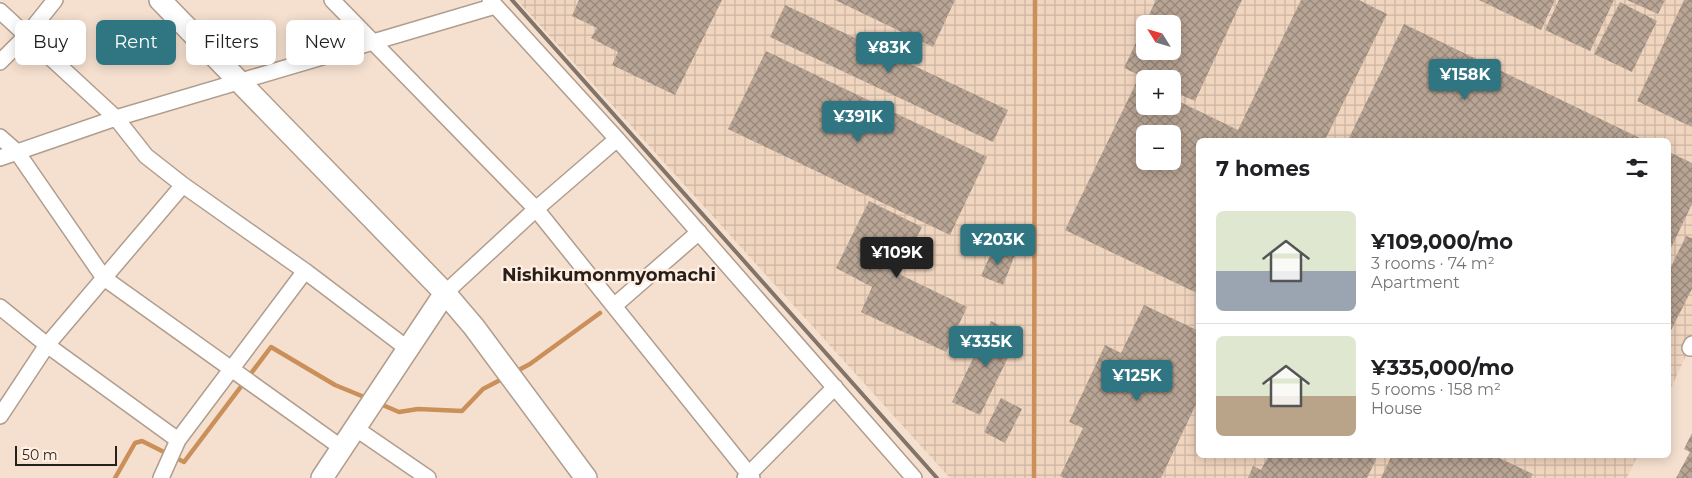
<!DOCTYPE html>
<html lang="en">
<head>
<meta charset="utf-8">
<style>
	body { margin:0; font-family:Montserrat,sans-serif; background:#f2f2f2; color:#202124; height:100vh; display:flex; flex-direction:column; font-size:19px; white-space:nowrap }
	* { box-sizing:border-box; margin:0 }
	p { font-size:16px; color:#757577 }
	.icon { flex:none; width:28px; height:28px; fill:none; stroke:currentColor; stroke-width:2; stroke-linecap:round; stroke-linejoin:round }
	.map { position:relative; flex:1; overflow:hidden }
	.drawer { position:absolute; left:1196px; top:138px; width:475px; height:320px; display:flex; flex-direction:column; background:#fff; border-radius:8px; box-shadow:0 2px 12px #0003 }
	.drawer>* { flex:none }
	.banner { position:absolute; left:15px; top:20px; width:475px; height:45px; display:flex; gap:10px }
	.needle { width:32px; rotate:307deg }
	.tools { position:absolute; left:1136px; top:15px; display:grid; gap:10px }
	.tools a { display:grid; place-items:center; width:45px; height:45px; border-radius:8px; background:#fff; box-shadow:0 2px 12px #0003; font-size:25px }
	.scale { position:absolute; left:15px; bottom:12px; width:102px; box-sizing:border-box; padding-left:5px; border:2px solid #271f19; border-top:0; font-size:14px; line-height:18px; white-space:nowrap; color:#271f19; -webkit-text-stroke:4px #ffeee1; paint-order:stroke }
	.price { position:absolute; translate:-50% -42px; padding:0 11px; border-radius:5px; background:#2f7582; color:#fff; font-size:16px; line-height:32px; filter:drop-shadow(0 1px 2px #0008) }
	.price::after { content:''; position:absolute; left:50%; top:30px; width:15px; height:11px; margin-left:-8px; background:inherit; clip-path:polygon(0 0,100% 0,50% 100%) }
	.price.active { background:#222; color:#fff }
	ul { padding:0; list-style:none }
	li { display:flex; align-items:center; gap:15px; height:125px; padding:0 20px }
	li+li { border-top:1px solid #e0e0e0 }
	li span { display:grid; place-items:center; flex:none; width:140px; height:100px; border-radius:8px; color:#555 }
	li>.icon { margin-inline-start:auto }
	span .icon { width:60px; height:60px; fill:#fffc; stroke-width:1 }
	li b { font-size:21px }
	h2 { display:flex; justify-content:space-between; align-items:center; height:60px; padding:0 20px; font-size:21px }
	.chip { padding:0 18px; border-radius:8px; background:#fff; box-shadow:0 2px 12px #0003; font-size:18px; line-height:45px }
	.chip.active { background:#2f7582; color:#fff }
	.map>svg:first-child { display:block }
	.industrial { fill:url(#industrial-grid); fill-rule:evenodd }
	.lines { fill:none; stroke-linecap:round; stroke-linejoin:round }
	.stream { stroke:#cb8f59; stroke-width:4.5 }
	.building { fill:url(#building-cross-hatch); fill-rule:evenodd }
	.street-casing { stroke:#b09d8d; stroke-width:18 }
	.secondary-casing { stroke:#b09d8d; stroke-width:24 }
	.street { stroke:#fff; stroke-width:15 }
	.secondary { stroke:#fff; stroke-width:21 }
	.rail { stroke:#827469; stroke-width:4 }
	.labels { text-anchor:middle; stroke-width:4.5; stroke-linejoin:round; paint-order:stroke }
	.neighbourhood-label { font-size:18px; font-weight:bold; fill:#271f19; stroke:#ffeee1 }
</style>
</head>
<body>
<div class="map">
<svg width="1692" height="478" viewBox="0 0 1692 478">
	<defs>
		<pattern id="industrial-grid" width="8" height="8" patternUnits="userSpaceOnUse" patternTransform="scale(1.25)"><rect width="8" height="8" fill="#f0d5bf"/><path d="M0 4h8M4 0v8" fill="none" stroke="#ceb6a4"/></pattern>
		<pattern id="building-cross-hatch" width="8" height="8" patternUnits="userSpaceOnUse" patternTransform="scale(1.25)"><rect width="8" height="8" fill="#b9a595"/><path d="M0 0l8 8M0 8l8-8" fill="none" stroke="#968679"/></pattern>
	</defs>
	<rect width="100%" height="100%" fill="#f5e0cf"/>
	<path class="industrial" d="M517 0H1692V343L1669 392V140H1199V455H1638L1627 478H950ZM1145 24H1172V51H1145ZM1145 79H1172V106H1145ZM1145 134H1172V161H1145Z"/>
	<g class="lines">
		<path class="stream" d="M515 372 530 364 600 313
			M378 403 399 412 418 409 462 411 483 389 504 378
			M115 478 135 443 142 441 184 462 271 347 335 385 369 399
			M1034 478 1035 0"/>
	</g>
	<path class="building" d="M579 0H722L675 95 612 65 618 52 591 38 597 28 572 16Z
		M835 0H955L933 47Z
		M1156 0H1242L1195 101 1172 91V79H1147L1124 68ZM1145 24H1172V51H1145Z
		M1301 0H1359L1387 14 1325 140H1199V294L1065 230 1137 81 1145 85V106H1172V98L1238 130ZM1145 134H1172V161H1145Z
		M1479 0H1555L1541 30Z
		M1559 0H1614L1590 51 1545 30Z
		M1627 0H1665L1658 14Z
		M1684 0H1692V127L1637 101Z
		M1620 2 1657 21 1632 72 1594 54Z
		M785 5 1008 110 993 142 770 37Z
		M1404 24 1644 140H1348Z
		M766 51 987 157 950 235 728 129Z
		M1669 152 1692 163V204L1669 252Z
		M869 201 922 227 899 274 967 307 946 352 861 312 872 287 836 268Z
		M1686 236 1692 238V289L1670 332 1669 271Z
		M994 246 1015 255 1003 285 981 276Z
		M1144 305 1199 331V398L1161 478H1064L1060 476 1083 428 1069 422 1105 345 1121 353Z
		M991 321 1019 335 980 415 952 402Z
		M1001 398 1022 409 1005 443 984 432Z
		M1692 433V478H1676L1690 452 1684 449Z
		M1269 455H1378L1367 478H1248L1253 466 1261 470Z
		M1392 455H1493L1533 474 1531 478H1381Z"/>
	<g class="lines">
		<defs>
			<path id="street" d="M332 0 536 209 752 478
				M490 0 617 139 914 478
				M0 11 116 118 146 156 183 185 305 271 408 349
				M0 62 27 35 55 0
				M0 137 17 152 104 278 342 448
				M0 158 116 118 495 6
				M445 293 536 209 617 139
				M614 306 699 232
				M0 307 47 345 178 440
				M1692 344 1690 348H1692
				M0 416 47 345 183 185
				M355 428 428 478
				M161 478 178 440 305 271
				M745 478 835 387"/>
			<path id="secondary" d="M160 0 445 293 474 327 586 478
				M322 478 445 293"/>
		</defs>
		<use href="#street" class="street-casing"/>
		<use href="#secondary" class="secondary-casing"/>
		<use href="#street" class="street"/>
		<use href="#secondary" class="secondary"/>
		<path class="rail" d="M512 0 937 478"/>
	</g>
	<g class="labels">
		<g class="neighbourhood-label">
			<text x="609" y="281">Nishikumonmyomachi</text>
		</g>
	</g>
</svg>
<div class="tools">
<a><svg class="needle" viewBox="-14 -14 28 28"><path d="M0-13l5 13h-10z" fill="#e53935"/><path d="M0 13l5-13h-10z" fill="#757577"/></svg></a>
<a>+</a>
<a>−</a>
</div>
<div class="scale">50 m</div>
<b class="price" style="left:889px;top:74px">¥83K</b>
<b class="price" style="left:1465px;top:101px">¥158K</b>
<b class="price" style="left:858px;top:143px">¥391K</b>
<b class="price" style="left:998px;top:266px">¥203K</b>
<b class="price active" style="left:897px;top:279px">¥109K</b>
<b class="price" style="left:986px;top:368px">¥335K</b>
<b class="price" style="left:1137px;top:402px">¥125K</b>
<div class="banner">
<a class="chip">Buy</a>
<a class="chip active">Rent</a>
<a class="chip">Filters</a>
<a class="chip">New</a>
</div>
<section class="drawer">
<h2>7 homes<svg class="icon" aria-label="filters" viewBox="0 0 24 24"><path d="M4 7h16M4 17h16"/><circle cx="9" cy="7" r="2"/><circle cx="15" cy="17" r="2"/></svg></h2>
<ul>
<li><span style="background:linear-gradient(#dfe7d0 60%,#9aa5b1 0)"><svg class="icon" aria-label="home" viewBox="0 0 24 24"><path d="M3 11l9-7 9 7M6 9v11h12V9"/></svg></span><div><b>¥109,000/mo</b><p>3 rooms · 74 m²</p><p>Apartment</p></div></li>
<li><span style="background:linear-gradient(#dfe7d0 60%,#b9a48a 0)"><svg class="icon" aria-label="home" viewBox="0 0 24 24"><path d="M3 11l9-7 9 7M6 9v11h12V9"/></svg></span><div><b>¥335,000/mo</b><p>5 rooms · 158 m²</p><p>House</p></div></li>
</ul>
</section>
</div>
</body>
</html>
